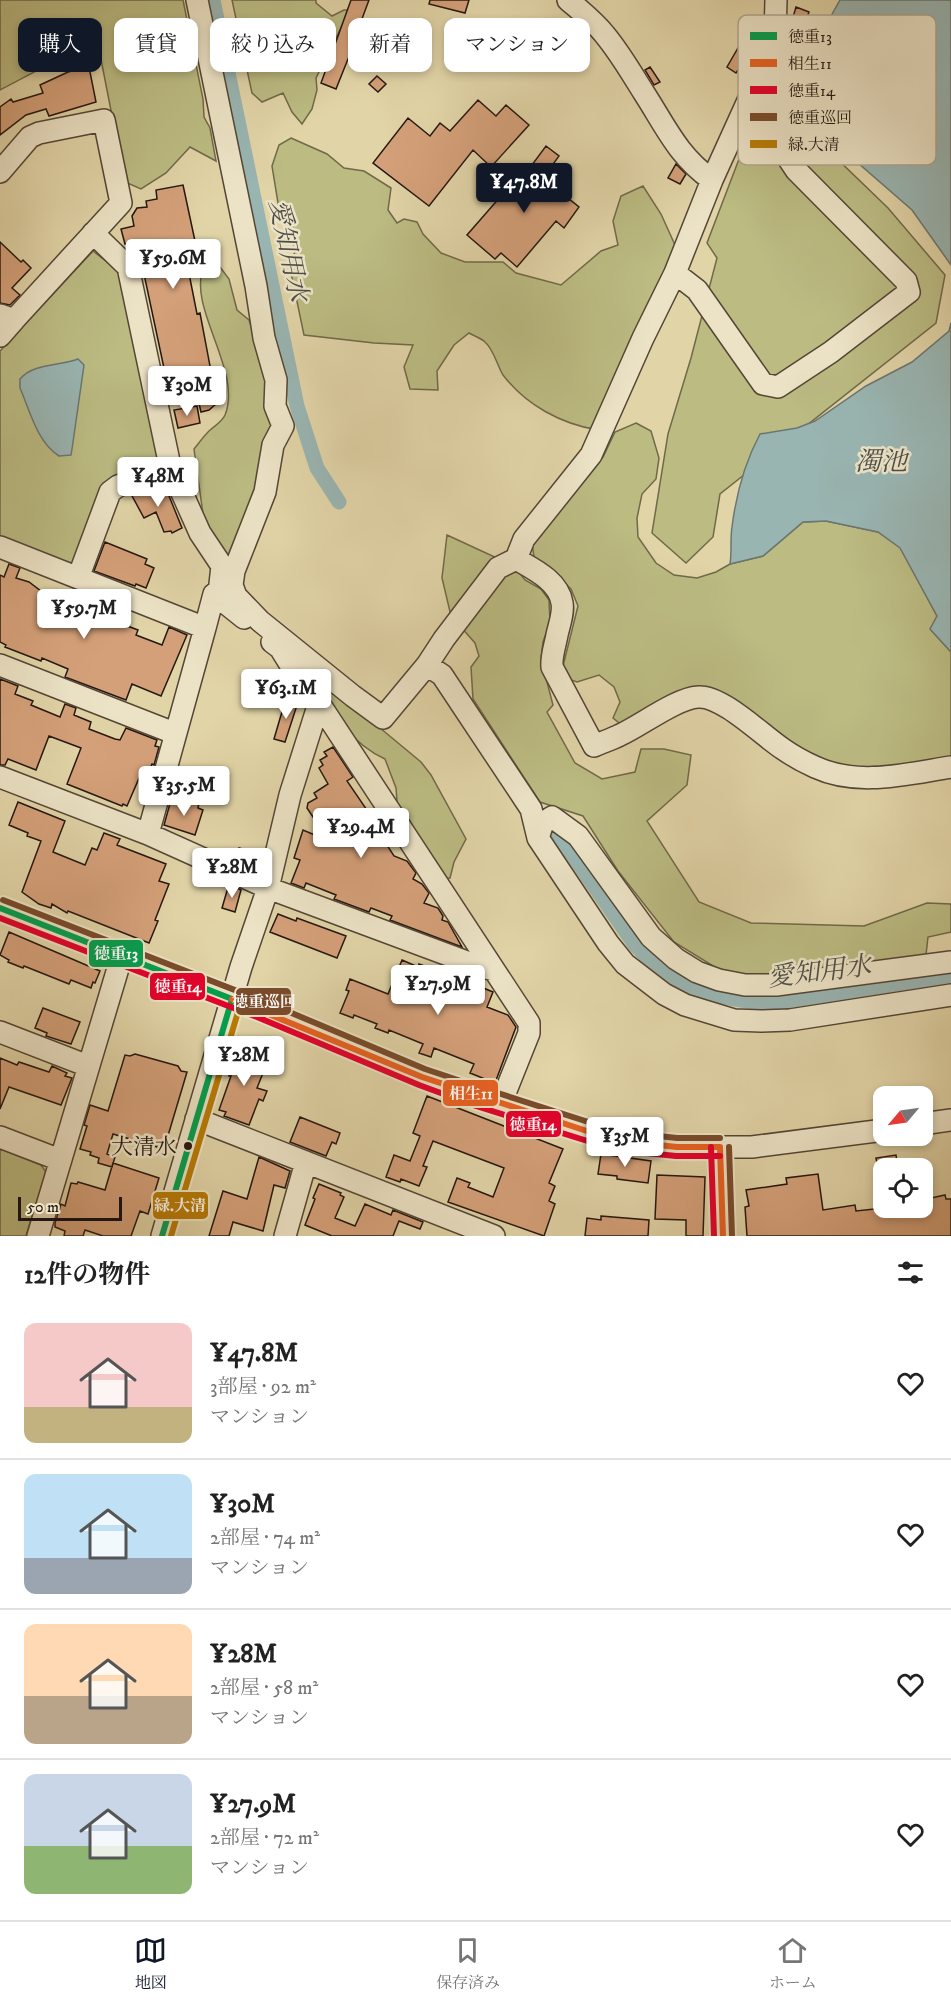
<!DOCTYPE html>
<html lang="ja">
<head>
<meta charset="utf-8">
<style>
	body { margin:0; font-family:"IM FELL DW Pica","Noto Serif JP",serif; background:#f2f2f2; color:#222; height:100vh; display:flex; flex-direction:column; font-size:22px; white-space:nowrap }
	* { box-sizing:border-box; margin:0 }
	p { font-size:20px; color:#767676 }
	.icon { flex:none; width:33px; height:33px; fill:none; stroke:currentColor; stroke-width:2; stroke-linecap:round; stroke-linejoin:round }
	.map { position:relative; height:1236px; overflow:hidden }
	.side { display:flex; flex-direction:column; background:#fff; flex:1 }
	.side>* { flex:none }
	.guide { position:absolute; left:18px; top:18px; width:600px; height:54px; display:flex; gap:12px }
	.needle { width:39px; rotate:241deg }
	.tools { position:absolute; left:873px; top:1086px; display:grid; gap:12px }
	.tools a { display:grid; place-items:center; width:60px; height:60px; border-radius:12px; background:#fff; box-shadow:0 3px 9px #0003; font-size:30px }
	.scale { position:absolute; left:18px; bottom:15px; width:104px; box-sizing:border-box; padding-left:6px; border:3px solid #251711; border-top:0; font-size:16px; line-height:21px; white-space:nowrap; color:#251711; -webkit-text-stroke:4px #ece3c6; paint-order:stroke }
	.price { position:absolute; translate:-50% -51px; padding:0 14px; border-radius:6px; background:#fff; color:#222; font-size:20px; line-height:39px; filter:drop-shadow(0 2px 3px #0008) }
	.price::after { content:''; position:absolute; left:50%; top:36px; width:18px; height:14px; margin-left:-9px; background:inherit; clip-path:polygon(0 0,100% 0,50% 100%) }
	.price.selected { background:#111827; color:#fff }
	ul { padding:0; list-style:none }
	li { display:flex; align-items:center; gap:18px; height:150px; padding:0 24px }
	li+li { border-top:2px solid #e0e0e0 }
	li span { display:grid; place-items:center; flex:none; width:168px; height:120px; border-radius:12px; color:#555 }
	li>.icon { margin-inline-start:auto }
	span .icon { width:72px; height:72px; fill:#fffc; stroke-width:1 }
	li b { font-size:26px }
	h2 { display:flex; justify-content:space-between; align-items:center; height:72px; padding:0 24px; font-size:26px }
	.chip { padding:0 21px; border-radius:12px; background:#fff; box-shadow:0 3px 9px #0003; font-size:21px; line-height:54px }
	.chip.selected { background:#111827; color:#fff }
	.menu { display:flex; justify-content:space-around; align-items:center; height:84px; border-top:2px solid #e0e0e0; background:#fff; font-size:16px; color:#767676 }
	.menu a { display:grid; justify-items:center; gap:3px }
	.menu .selected { color:#111827 }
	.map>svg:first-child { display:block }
	.green { fill:#bbbb82; stroke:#70694a; stroke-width:1.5 }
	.water { fill:#99b5b2; stroke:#6b7672; stroke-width:1.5 }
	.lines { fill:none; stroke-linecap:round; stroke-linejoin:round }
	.canal { stroke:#99b5b2; stroke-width:15 }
	.building { fill:#d4a079; stroke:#251711; stroke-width:1.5 }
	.minor-casing { stroke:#544636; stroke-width:24 }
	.minor { stroke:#ece3c6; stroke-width:21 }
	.bus-1-casing { stroke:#ece3c6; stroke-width:10 }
	.bus-2-casing { stroke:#ece3c6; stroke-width:10 }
	.bus-3-casing { stroke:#ece3c6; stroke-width:10 }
	.bus-4-casing { stroke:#ece3c6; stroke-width:10 }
	.bus-5-casing { stroke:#ece3c6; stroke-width:10 }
	.bus-1 { stroke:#029f4e; stroke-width:6 }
	.bus-2 { stroke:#e86121; stroke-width:6 }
	.bus-3 { stroke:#e4002b; stroke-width:6 }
	.bus-4 { stroke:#7a4b2a; stroke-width:6 }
	.bus-5 { stroke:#b87b05; stroke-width:6 }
	.bus-dot { fill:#251711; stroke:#ece3c6; stroke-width:2 }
	.labels { text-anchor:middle; stroke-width:5; stroke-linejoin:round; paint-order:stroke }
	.bus-label { font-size:22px; fill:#251711; stroke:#ece3c6; text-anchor:end }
	.water-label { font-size:26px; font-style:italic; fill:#4e4e49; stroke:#ece3c6 }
	.key { fill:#ece3c6; stroke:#b0a690; stroke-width:1.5 }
	.key-label { font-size:16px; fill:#251711 }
	.line-badge { stroke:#ece3c6; stroke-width:2 }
	.badge-label { font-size:16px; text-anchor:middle; font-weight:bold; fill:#fff }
</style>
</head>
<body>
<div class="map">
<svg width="951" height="1236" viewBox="0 0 951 1236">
	<rect width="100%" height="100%" fill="#e1d4a7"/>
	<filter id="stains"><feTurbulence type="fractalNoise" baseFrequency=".00333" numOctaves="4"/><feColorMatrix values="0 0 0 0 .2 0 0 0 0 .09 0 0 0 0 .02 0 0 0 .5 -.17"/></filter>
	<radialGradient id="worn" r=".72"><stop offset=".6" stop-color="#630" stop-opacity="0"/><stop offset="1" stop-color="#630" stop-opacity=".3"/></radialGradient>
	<path class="green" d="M0 0H183L203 99 204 117 210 128 216 161 190 147 166 173 141 189 125 182 97 39 0 90Z
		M232 0H316V3L332 16 344 10H353L343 24 316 78 317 90 312 109 302 124 292 112 283 93 262 102 252 93Z
		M805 44 828 150 888 208 945 275 936 323 720 494 713 537 686 563 652 533 668 434 691 358 717 258 707 243 744 146Z
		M291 138 327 154 344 168 364 171 391 188 388 210 397 223 404 219 417 222 423 234 441 253 465 262H503L516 273 561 285 601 251 618 245 613 221 621 196 643 186 661 214 675 245 657 302 598 430C561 424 526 405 503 375 497 365 494 350 485 342 481 338 474 336 469 333L454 345 437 371 438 390 410 389 404 367 413 345 374 343 304 335 291 273 295 249 279 209 272 166 279 145Z
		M93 251 120 272 160 453 157 463 103 483 75 568 0 538V351Z
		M217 263 229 279 237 310 249 320 263 362 273 418 263 483 232 561 215 539 203 514 194 449C199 443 203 437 209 431 214 426 222 422 225 415 243 370 186 307 204 266Z
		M636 423 651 431 659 458 656 479 642 494 637 518 638 537 656 563 674 575 697 578 716 572 730 564 763 556 803 522 826 521 878 532 900 547 937 616 931 630 951 652V759L856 771 824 764 724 698 623 726 613 718 620 702 614 687 599 675 577 682 571 680 563 666 578 606 571 589 534 557 532 543 603 457 615 432Z
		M447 535 514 566 525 580 541 589 549 600 550 622 543 642 541 659 553 705 547 712 575 763 602 779 635 772 641 749H664L691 755 687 785 647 821 699 902 751 923 864 926 927 903 951 904V932L928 937 926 955 890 964 753 976 718 969 674 942 618 871 583 816 540 802 473 699 471 667 479 656 475 643 451 616 442 578Z
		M292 655 421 762 431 775 466 839 454 862 450 878 441 880 398 815 396 788 385 759C343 740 318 691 292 655Z
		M0 1149 41 1165 46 1172 26 1236H0Z"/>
	<path class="water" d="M840 0H951V265L912 210 842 149 827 103 821 34Z
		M951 323V652L930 629 937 616 900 548 878 532 826 521 803 522 763 556 730 564C732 551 730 539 732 527 736 495 745 462 760 434L797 428 815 421 866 386 912 362 949 331Z
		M78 359 84 365 72 449 71 455 59 456C37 442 30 411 20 388V379C33 363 60 366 78 359Z"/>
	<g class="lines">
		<path class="canal" d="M213 0 297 406 317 468 339 502
			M554 828 635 945 653 963 672 978 707 994 765 1004 951 977"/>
	</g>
	<path class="building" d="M351 0H369L353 43 354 44 336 89 321 83Z
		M430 0H469L465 13 429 4Z
		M796 7 809 12 803 29 791 24Z
		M742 41 753 48 736 73 727 67Z
		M89 67 96 102 49 116 46 109 26 115 0 135V107L11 99 13 102 43 93 40 85 68 72Z
		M650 67 660 82 654 85 645 70Z
		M377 76 386 84 378 92 369 84Z
		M478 100 496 116 506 105 529 125 491 167 473 150 429 206 373 163 408 118 430 136 440 123 450 131Z
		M546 146 559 156 543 178 579 207 564 228 556 221 517 267 501 253 495 259 467 235 501 196 506 200Z
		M676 164 686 174 680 184 668 178Z
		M183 185 195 241 183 243 197 314 200 313 217 403 209 410 201 412 194 382 168 387 137 241 125 244 121 229 134 226 132 216 137 208 147 207 146 201 157 199 156 190Z
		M0 242 21 262 23 260 31 268 12 288 20 295 10 305 0 303Z
		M197 406 200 423 178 428 174 410Z
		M157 485 162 494 167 491 182 528 172 533 171 531 164 532 156 512 144 518 131 494Z
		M105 542 147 559 145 564 154 568 146 588 136 584 135 586 94 571Z
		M9 564 20 568 16 578 29 582 45 594 78 607 79 604 82 606 83 604 100 611 104 602 115 606 109 619 138 630 136 635 162 645 169 627 187 635 161 696 132 684 126 700 65 677 68 669 42 658 41 661 5 647 6 645 0 642V575L4 577Z
		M0 679 18 686 15 694 33 701 31 705 60 717 65 704 76 708 74 715 91 722 89 729 115 739 120 740 126 728 157 740 155 746 159 747 154 765 152 764 146 778 140 776 127 806 123 804 122 806 67 784 81 748 49 736 36 770 8 759 5 765H0Z
		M286 698 298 702 285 742 274 739Z
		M333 747 353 777 347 781 382 832 379 833 394 856 407 861 416 873 413 879 422 884 429 893 424 903 438 908 443 916 442 920 448 922 462 947 390 920 392 916 371 908 369 912 334 899 336 895 306 883 304 888 291 883 300 860 294 858 303 830 329 841 307 808 308 803 317 798 314 793 328 784 319 768 323 765 320 760 327 756 324 752Z
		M171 800 187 805 189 800 199 803 198 808 203 810 195 835 164 825Z
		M18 802 65 821 53 852 85 865 92 848 97 850 104 833 120 839 117 845 166 864 159 881 169 884 155 920 158 921 149 943 68 911 67 913 52 904 51 908 39 904 22 892 41 841 27 836 28 833 9 825Z
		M239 848 250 851 246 863 236 859Z
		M229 884 241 890 235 912 222 908Z
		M278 914 296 921 297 918 346 936 337 958 270 932Z
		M9 932 100 971 95 983 93 982 91 988 71 980 69 984 24 966 23 968 8 962 9 960 0 955Z
		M402 960 418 967 419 964 438 971 440 966 451 970 449 973 454 976 493 992 487 1007 508 1015 516 1027 495 1083 470 1073 474 1064 434 1048 431 1057 419 1053 423 1044 389 1030 388 1033 375 1028 377 1024 354 1015 353 1018 340 1013 349 991 346 990 350 979 388 994Z
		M43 1008 80 1022 71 1044 46 1036 47 1033 35 1028Z
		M241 1047 269 1058 257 1088 267 1091 263 1101 259 1099 249 1125 224 1116 226 1112 219 1110 231 1076H229Z
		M135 1054 178 1066 181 1071 187 1072 164 1149 113 1134 107 1154 115 1157 112 1167 98 1163 99 1158 90 1155 91 1152 80 1149 87 1126 84 1125 90 1105 108 1111 125 1055 130 1056Z
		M0 1058 17 1065 19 1062 49 1072 52 1066 67 1073 65 1076 72 1078 61 1105 9 1087 0 1109Z
		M427 1096 563 1149 549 1183 555 1186 549 1201 555 1204 544 1236 448 1202 457 1178 470 1183 468 1187 493 1197 504 1168 433 1141 423 1166 427 1167 419 1186 401 1179 400 1182 386 1177 394 1155 410 1161 420 1136 413 1133Z
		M300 1117 340 1133 336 1144 332 1142 326 1156 290 1142Z
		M601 1154 651 1161 648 1183 617 1179V1176L598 1174Z
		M896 1155 898 1168H878L876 1158Z
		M259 1157 290 1171 285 1188 274 1185 263 1231 233 1222 229 1236H209L223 1191 247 1199Z
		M113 1163 159 1178 148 1214 140 1211 131 1236H103L85 1230 83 1236H64L65 1231 55 1227V1223L61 1204 65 1206 71 1183 77 1184 78 1182 105 1190Z
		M818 1174 823 1210 855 1205 856 1211 884 1208H922V1200L945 1195 946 1199H951V1236H747L745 1207 749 1206 746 1190 787 1184 786 1178Z
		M657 1175 705 1177 703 1236H686V1220L655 1219Z
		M319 1184 341 1193 340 1195 344 1197 335 1218 355 1226 365 1204 391 1215 393 1210 423 1222 420 1229 399 1221 393 1236H332L305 1225 315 1199 313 1198Z
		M601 1216 649 1220 648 1236H585L587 1218 601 1220Z"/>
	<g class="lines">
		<defs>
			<path id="minor" d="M197 0 256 286 264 338 276 380 275 406 283 426 273 445 265 492 234 571 232 585 236 596 260 621 353 696 383 718 427 665 444 639 498 568 516 559 524 539 591 455 643 338 675 273 712 180 771 50 775 36 776 0
				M568 0C581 11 595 22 605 35 620 53 632 74 644 93 666 127 678 156 712 180
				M0 172 30 137 39 133 104 120 121 203 14 320
				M675 273 697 290 763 384 778 387 831 352 909 292 906 281 796 170 786 155 783 105 749 99
				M0 315 14 320 0 336
				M170 466 200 533 222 566 219 593
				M0 547 205 628 148 834
				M516 559C533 569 559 581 562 603 564 613 559 625 557 635 555 646 551 656 552 667L594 746C603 742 612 739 620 735 640 726 677 698 698 697 722 695 763 736 783 749 793 756 804 762 815 767 858 787 906 774 951 767
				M78 578 110 492 118 486 170 466 128 267 93 233
				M205 628 214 594 244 618
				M272 642 280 648 298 677 319 703 529 1023V1033L501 1103
				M0 665 174 733
				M427 665 442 675 531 809 538 838 608 943 625 964 664 994 685 1005 734 1020 761 1021 790 1020 951 995
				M0 777 148 834 268 888 475 965 494 970
				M538 838 543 823 552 817 578 836 651 937 676 959 697 972 719 980 745 985H776L951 962
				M0 908 260 1009 422 1077 599 1135 639 1143 677 1147H752L884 1130
				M0 1032 88 1066
				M196 1119 494 1236
				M922 1124 951 1120
				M0 1137 60 1160
				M720 1147 723 1236
				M38 1236 122 955
				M162 1236 241 967 268 888 290 795 319 703
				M285 1236 306 1162"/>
		</defs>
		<use href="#minor" class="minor-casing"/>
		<use href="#minor" class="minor"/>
		<defs>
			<path id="bus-1" d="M0 908 232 999
				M162 1236 232 999"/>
			<path id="bus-2" d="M232 999 422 1077 599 1135 639 1143 677 1147H720
				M720 1147 723 1236"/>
			<path id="bus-3" d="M0 918 257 1017 419 1085 476 1106 597 1144 637 1152 676 1156H720
				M711 1147 714 1236"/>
			<path id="bus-4" d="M3 900 263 1001 425 1069 482 1088 601 1126 640 1134 677 1138H720
				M729 1147 732 1236"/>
			<path id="bus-5" d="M171 1236 241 1002"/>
		</defs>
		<use href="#bus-1" class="bus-1-casing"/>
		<use href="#bus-2" class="bus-2-casing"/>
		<use href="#bus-3" class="bus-3-casing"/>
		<use href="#bus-4" class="bus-4-casing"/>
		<use href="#bus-5" class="bus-5-casing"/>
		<use href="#bus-1" class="bus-1"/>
		<use href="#bus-2" class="bus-2"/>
		<use href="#bus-3" class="bus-3"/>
		<use href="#bus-4" class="bus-4"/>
		<use href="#bus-5" class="bus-5"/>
	</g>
	<circle class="bus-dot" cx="188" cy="1146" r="5"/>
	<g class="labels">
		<g class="bus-label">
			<text x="177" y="1154">大清水</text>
		</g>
		<g class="water-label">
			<text transform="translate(289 250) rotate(78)" y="9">愛知用水</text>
			<text x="881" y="470">濁池</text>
			<text transform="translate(819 971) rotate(-7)" y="9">愛知用水</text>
		</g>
	</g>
	<rect x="738" y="15" width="198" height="150" rx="9" class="key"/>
	<rect x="750" y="32" width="27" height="8" fill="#029f4e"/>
	<rect x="750" y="59" width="27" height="8" fill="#e86121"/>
	<rect x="750" y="86" width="27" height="8" fill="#e4002b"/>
	<rect x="750" y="113" width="27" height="8" fill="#7a4b2a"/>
	<rect x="750" y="140" width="27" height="8" fill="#b87b05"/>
	<g class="key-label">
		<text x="788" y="42">徳重13</text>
		<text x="788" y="69">相生11</text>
		<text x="788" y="96">徳重14</text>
		<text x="788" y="123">徳重巡回</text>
		<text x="788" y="150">緑.大清</text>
	</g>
	<g class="line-badge">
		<rect x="88" y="939" width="56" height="29" rx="6" fill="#029f4e"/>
		<rect x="149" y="972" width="57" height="29" rx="6" fill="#e4002b"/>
		<rect x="235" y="987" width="57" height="29" rx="6" fill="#7a4b2a"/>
		<rect x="442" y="1079" width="57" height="28" rx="6" fill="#e86121"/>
		<rect x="505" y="1110" width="57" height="28" rx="6" fill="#e4002b"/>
		<rect x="152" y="1191" width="57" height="29" rx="6" fill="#b87b05"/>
	</g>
	<g class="badge-label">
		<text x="116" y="959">徳重13</text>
		<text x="178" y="992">徳重14</text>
		<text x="264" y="1007">徳重巡回</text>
		<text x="471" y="1099">相生11</text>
		<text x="533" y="1130">徳重14</text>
		<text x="180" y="1211">緑.大清</text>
	</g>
	<rect width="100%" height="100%" filter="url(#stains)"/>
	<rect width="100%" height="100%" fill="url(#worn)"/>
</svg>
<div class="tools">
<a><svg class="needle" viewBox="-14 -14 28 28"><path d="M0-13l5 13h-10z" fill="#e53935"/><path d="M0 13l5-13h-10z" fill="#767676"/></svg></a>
<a><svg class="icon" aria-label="locate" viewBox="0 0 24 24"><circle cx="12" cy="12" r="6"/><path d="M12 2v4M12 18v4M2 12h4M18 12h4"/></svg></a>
</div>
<div class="scale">50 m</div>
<b class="price selected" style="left:524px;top:214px">¥47.8M</b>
<b class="price" style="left:173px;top:290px">¥59.6M</b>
<b class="price" style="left:187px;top:417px">¥30M</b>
<b class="price" style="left:158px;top:508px">¥48M</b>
<b class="price" style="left:84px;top:640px">¥59.7M</b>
<b class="price" style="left:286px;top:720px">¥63.1M</b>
<b class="price" style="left:184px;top:817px">¥35.5M</b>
<b class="price" style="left:361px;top:859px">¥29.4M</b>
<b class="price" style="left:232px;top:899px">¥28M</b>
<b class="price" style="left:438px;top:1016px">¥27.9M</b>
<b class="price" style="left:244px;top:1087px">¥28M</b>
<b class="price" style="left:625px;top:1168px">¥35M</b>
<div class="guide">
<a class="chip selected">購入</a>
<a class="chip">賃貸</a>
<a class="chip">絞り込み</a>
<a class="chip">新着</a>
<a class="chip">マンション</a>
</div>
</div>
<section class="side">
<h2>12件の物件<svg class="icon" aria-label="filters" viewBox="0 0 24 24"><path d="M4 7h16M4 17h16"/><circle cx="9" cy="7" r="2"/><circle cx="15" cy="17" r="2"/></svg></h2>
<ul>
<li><span style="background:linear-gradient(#f6c9c9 70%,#c2b280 0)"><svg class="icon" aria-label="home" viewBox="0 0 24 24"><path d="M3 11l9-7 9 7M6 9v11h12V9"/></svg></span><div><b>¥47.8M</b><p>3部屋 · 92 m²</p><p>マンション</p></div><svg class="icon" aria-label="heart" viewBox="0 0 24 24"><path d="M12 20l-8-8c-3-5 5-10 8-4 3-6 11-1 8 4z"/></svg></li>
<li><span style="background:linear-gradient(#bfe0f5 70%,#9aa5b1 0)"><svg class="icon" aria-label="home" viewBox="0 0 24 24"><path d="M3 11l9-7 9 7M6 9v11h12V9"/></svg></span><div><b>¥30M</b><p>2部屋 · 74 m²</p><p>マンション</p></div><svg class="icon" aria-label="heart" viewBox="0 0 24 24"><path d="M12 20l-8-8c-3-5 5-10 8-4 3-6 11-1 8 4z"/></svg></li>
<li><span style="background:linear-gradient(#ffd9b3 60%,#b9a48a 0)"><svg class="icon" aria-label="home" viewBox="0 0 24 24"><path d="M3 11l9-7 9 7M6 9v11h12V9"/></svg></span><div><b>¥28M</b><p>2部屋 · 58 m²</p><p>マンション</p></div><svg class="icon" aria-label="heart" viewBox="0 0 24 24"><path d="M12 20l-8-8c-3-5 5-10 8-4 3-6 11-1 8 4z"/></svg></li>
<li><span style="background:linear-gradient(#c9d6e8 60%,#8fb573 0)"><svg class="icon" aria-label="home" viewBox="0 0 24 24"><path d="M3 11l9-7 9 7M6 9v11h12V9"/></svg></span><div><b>¥27.9M</b><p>2部屋 · 72 m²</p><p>マンション</p></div><svg class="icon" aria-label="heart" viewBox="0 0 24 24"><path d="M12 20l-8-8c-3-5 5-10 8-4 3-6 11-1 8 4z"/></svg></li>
</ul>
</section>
<nav class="menu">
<a class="selected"><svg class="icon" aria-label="map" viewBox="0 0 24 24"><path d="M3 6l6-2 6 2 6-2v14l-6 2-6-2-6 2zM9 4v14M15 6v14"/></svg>地図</a>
<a><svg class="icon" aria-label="saved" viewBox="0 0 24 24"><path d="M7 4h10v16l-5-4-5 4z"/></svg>保存済み</a>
<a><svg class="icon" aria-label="home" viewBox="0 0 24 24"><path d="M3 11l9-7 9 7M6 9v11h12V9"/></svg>ホーム</a>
</nav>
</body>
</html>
